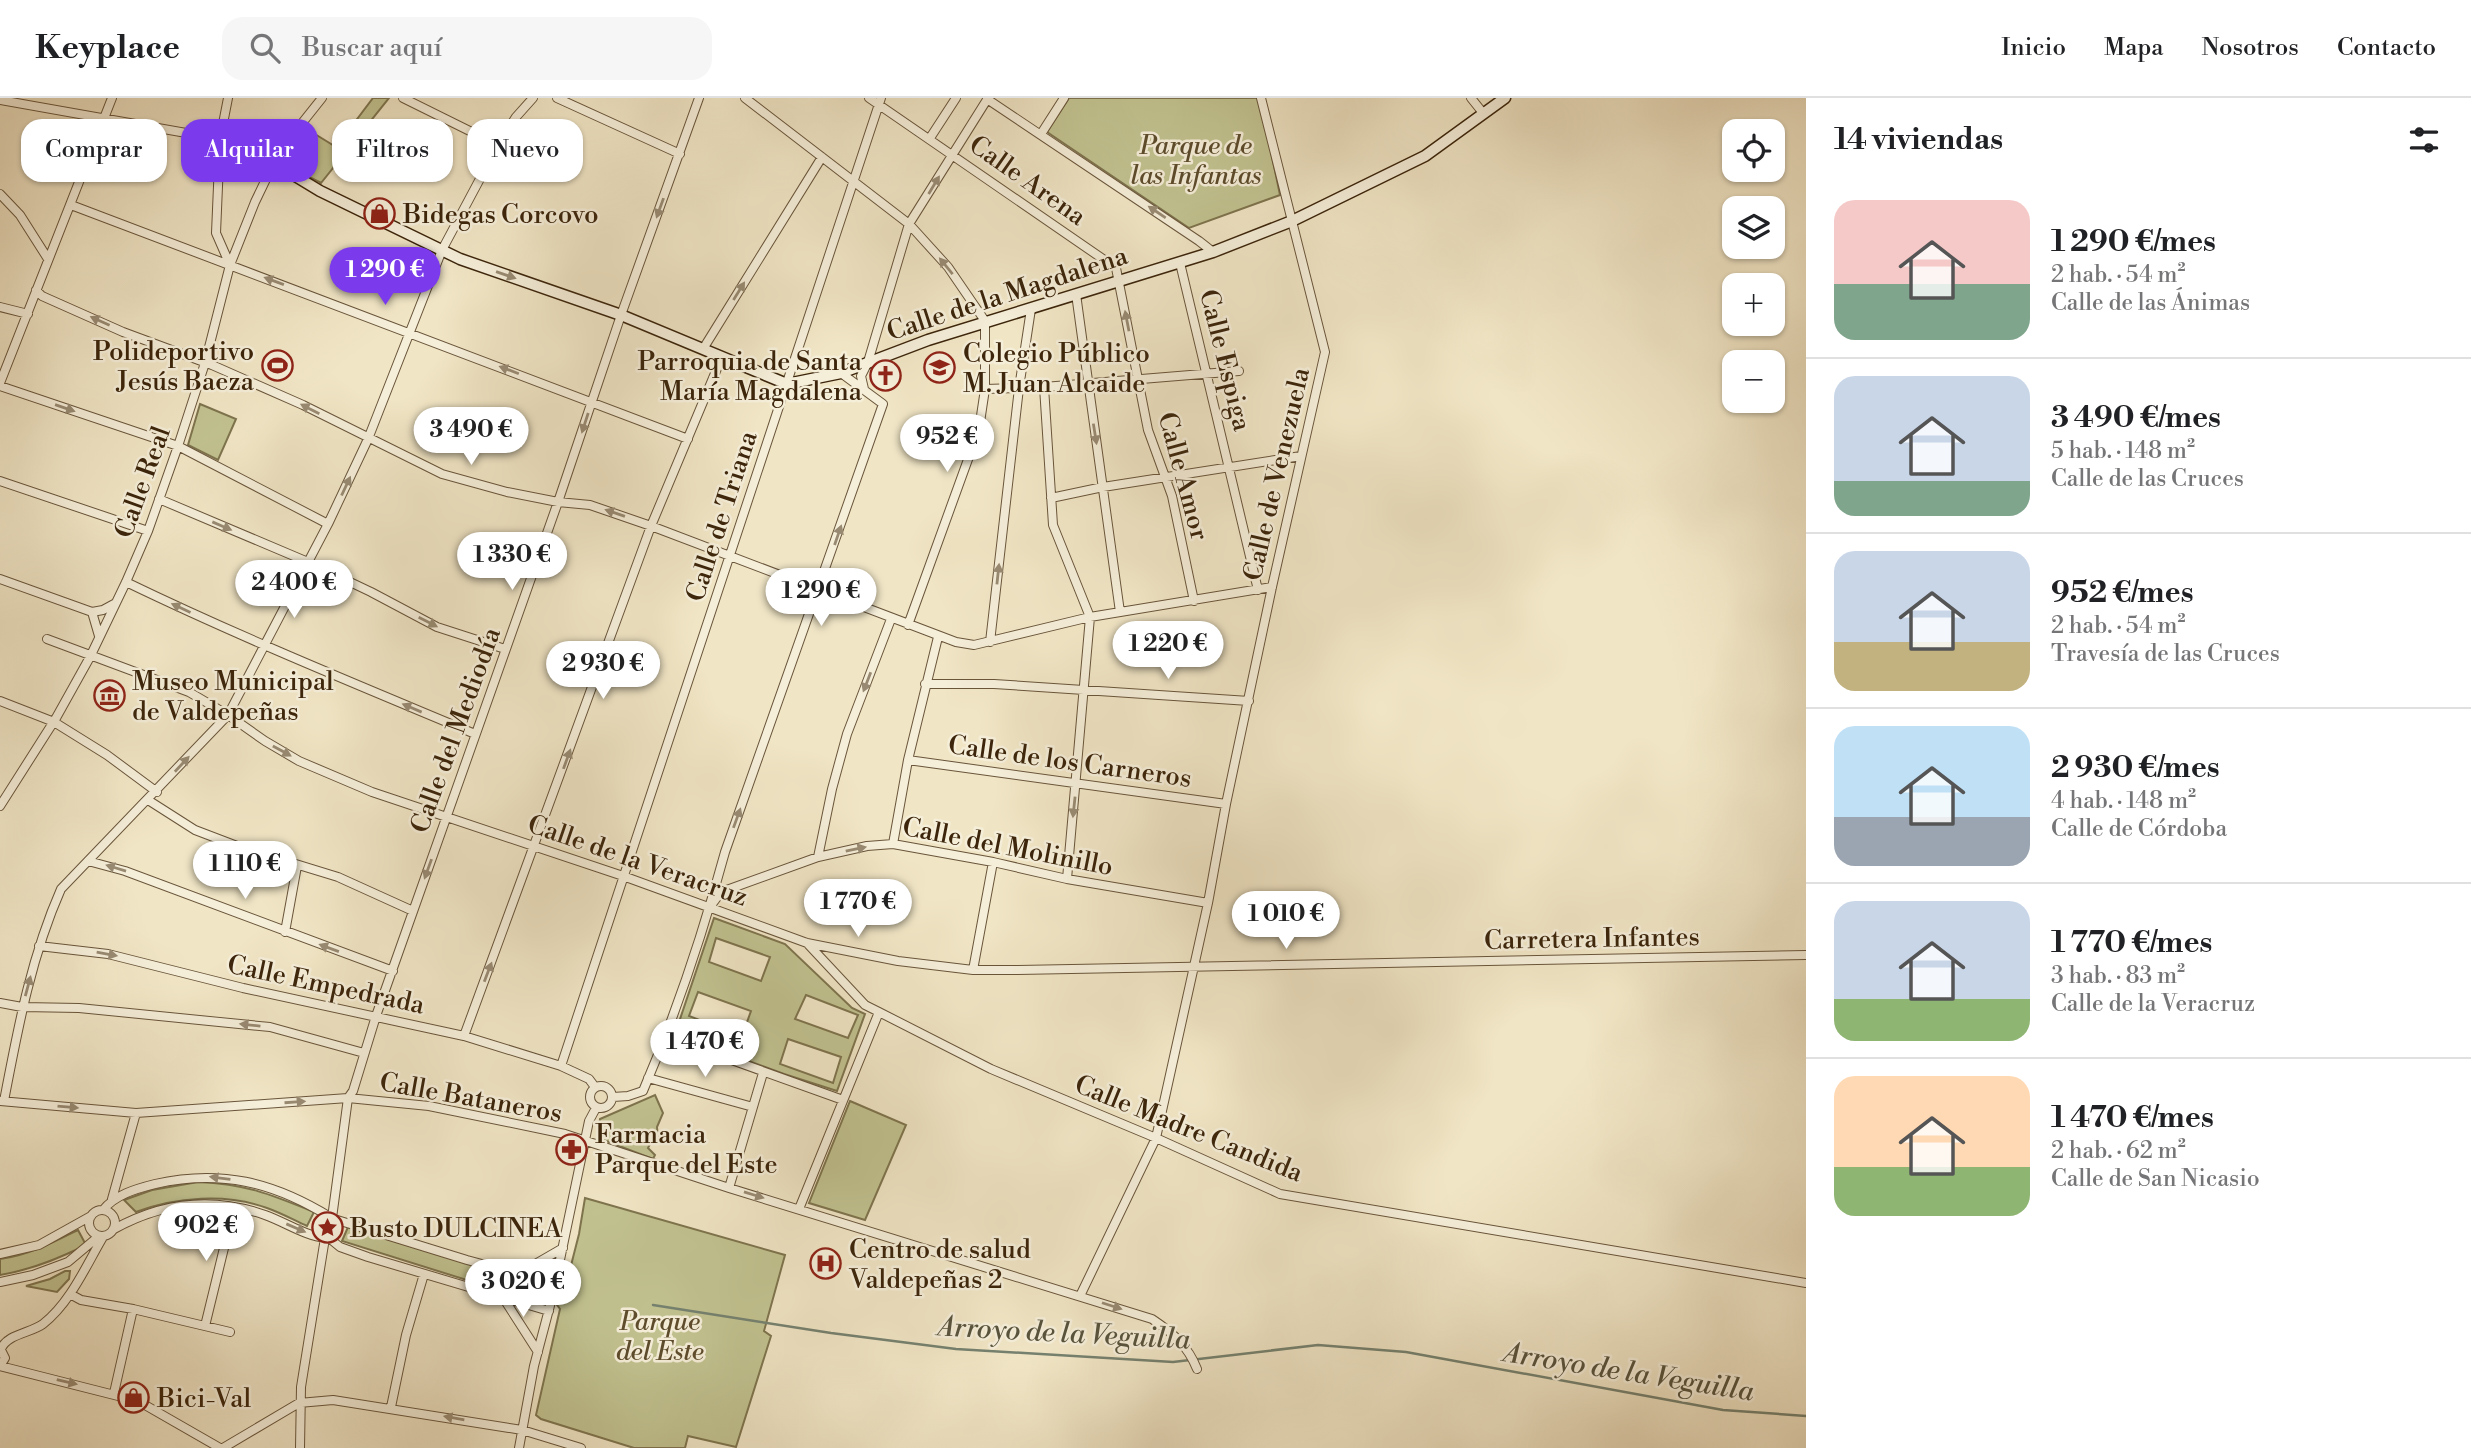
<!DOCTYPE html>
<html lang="es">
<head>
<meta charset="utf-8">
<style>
	body { margin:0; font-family:"Libre Bodoni",serif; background:#f6f6f6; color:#202124; height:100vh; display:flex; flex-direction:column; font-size:26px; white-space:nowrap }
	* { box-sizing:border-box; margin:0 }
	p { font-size:23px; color:#757577 }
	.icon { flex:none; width:38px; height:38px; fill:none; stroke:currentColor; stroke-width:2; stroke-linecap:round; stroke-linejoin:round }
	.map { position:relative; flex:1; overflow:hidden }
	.details { display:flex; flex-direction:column; background:#fff; width:665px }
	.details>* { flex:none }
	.hud { position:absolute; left:21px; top:21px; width:665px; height:63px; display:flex; gap:14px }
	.controls { position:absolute; left:1722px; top:21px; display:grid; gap:14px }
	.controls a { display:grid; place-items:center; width:63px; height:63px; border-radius:14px; background:#fff; box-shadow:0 2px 5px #0004; font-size:35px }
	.price { position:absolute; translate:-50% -60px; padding:0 16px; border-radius:24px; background:#fff; color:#222; font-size:23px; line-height:46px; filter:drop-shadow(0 2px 4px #0008) }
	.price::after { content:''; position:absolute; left:50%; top:42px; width:21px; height:16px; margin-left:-10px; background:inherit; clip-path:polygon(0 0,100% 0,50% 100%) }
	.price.on { background:#7c3aed; color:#fff }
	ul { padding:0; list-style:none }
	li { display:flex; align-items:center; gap:21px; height:175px; padding:0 28px }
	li+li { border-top:2px solid #e0e0e0 }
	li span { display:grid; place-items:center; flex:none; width:196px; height:140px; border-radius:21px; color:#555 }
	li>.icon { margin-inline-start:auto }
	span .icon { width:84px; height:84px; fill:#fffc; stroke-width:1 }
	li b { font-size:30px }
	h2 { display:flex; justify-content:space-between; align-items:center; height:84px; padding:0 28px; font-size:30px }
	.chip { padding:0 24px; border-radius:21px; background:#fff; box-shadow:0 2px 5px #0004; font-size:24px; line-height:63px }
	.chip.on { background:#7c3aed; color:#fff }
	header { display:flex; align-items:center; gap:42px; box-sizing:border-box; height:98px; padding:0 35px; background:#fff; border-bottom:2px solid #e0e0e0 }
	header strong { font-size:33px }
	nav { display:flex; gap:38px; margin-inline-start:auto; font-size:24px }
	.search { width:490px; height:63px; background:#f6f6f6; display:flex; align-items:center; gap:18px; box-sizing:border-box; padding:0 24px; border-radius:21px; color:#757577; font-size:26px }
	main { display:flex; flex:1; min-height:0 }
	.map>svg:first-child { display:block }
	.green { fill:#c1c290; stroke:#7e744e; stroke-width:2; fill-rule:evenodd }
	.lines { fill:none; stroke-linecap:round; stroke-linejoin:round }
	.stream { stroke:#75816f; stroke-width:2.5 }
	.street-casing { stroke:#69553a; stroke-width:10 }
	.secondary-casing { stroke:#3c250b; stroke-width:13 }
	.street { stroke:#f5eed9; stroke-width:8 }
	.secondary { stroke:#f5eed9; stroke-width:10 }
	.oneway { fill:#988a72 }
	.labels { text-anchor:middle; stroke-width:5; stroke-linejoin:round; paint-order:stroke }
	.park-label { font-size:26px; font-style:italic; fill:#5d4c2c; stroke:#f5eed9 }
	.street-label { font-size:26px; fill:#3c250b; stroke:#f5eed9 }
	.poi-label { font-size:26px; fill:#3c250b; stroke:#f5eed9; text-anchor:start }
	.water-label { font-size:28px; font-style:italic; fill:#58533d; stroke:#f5eed9 }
</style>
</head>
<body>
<header>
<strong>Keyplace</strong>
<div class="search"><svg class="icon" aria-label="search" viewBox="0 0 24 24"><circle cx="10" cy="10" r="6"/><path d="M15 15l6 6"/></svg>Buscar aquí</div>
<nav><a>Inicio</a><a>Mapa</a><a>Nosotros</a><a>Contacto</a></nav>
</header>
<main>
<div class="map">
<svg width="1806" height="1350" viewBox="0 0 1806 1350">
	<rect width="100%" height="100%" fill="#f0e5c5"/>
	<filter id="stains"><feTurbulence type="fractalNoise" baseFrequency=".00286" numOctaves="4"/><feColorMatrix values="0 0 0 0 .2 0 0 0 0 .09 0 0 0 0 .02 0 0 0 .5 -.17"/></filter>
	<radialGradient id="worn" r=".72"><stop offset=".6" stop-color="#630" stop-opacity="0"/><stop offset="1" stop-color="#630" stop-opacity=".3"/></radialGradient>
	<path class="green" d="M373 0H389L321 85C310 79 295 73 292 59L310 33 336 49Z
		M1069 0H1260L1280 97 1189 130 1047 34Z
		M200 306 236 321 218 362 188 347Z
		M714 820 785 846 852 910 865 916 837 993 784 976 735 958 739 942 690 925 680 936 676 933ZM716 840 770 859 761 883 709 864ZM698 894 751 913 742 938 689 918ZM806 897 858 917 848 940 795 921ZM788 941 841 959 833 985 780 966Z
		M655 997 663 1015 657 1029 658 1042 650 1046 648 1050 655 1057 653 1061 601 1041 599 1030 600 1021Z
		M850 1003 906 1027 865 1122 809 1105Z
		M198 1084C246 1086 270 1096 314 1114L307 1128C294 1122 281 1115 267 1110 226 1095 176 1099 136 1114L124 1102 152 1092Z
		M585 1100 785 1157 764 1233 771 1238 736 1349 688 1338 685 1350H634L541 1321 536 1317 560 1211 552 1200 564 1195 579 1136Z
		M348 1129 541 1188 537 1204 342 1143Z
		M78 1132 86 1147C58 1161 31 1172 0 1177V1161C29 1157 52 1145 78 1132Z
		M65 1173H70L69 1181 57 1194 26 1188 50 1181Z"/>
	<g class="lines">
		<path class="stream" d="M653 1207 831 1235 956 1251 1173 1264 1318 1247 1406 1254 1723 1312 1806 1318"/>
		<defs>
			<path id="street" d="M228 0 220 41 216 135 230 167
				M403 0 498 47
				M557 0 680 56
				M745 0 909 126 948 169 985 223V291L979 331 908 527
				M869 0 1116 170 1148 332 1172 398 1194 503
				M1471 0 1483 15
				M987 1 1199 143 1213 154
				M0 2 220 41 279 54
				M1041 36 1064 0
				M930 40 956 0
				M0 96 20 117 48 161
				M71 107 688 341
				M1180 165 1258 492
				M36 192 42 198 123 234 212 267 303 307 442 376 507 394 558 404 590 407 651 428 956 544 974 547 1090 519 1272 489
				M1076 196 1120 514
				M0 209 28 216
				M703 251 822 59
				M0 285 112 0
				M0 288 178 348 328 426
				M1044 289 1053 427 1090 519 1067 781
				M864 291 861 278 868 264 909 126 988 0
				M985 291 1044 289 1239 273
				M0 383 148 433
				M1051 400 1103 389 1301 358
				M159 401 308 464 371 494 437 529 505 551
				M0 481 92 514 103 512 114 506
				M126 484C240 539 358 587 475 636
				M92 514 99 538
				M47 541 189 594 228 617 265 643 299 663 372 694 623 778 807 845 898 863 973 872H1018L1806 857
				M990 544 1019 290 1031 211
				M925 586H994L1249 603
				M0 603 54 624 107 657 157 694
				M908 662 1226 706
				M148 702 195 732 237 748 338 779 413 813
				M0 708 56 620 90 559 126 484 148 433 178 348 205 265 230 167 255 104 279 54 322 0
				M893 746 908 662 938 539
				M818 759 832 691 847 636 891 521
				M88 763 125 773 393 873
				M712 806 721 794 818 759 867 748 893 746 993 764 1067 781 1208 805
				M285 834 297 768
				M807 845 865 907 879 914 991 971 1156 1040 1280 1096 1806 1185
				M39 848 108 856 243 890 464 938 561 968 589 981 595 989
				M973 872 993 764
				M0 905 22 909 79 910 270 929 364 955
				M464 938 651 428 721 261
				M665 938 843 1002
				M561 968 881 0
				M648 980 753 1009
				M590 999a11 11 0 1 1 22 0a11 11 0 1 1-22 0Z
				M613 999 628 998 643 993C676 916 703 835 725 754L883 306 841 275
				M0 1003 136 1015 348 1000 429 1008 565 1036 729 1090 1152 1221C1173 1235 1188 1248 1197 1271
				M4 1003C18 930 31 859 61 791L228 617 328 426 368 341 442 152 498 47 516 19 533 0
				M729 1090 763 975
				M112 1101 136 1015
				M799 1111 879 914
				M89 1125a13 13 0 1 1 26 0a13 13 0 1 1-26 0Z
				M103 1112C115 1097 135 1091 155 1086 220 1071 273 1084 330 1119
				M332 1120 348 1000 353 993 376 918 558 404 621 217 699 0
				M334 1121 467 1162 555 1186
				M114 1131C163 1104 212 1098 265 1117 285 1124 305 1138 326 1140 335 1141 338 1134 338 1127L332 1120H322L317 1126 318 1134 323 1139
				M329 1140 340 1149 368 1159 549 1213
				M0 1156 39 1147 91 1118
				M518 1176 563 1150
				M0 1184 33 1177 68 1164 99 1138
				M70 1196 81 1202 133 1211 230 1234
				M1080 1198 1156 1040 1208 805 1226 706 1272 489 1325 254 1261 0
				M504 1201 538 1254
				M205 1228 234 1109
				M0 1250 5 1260 0 1268
				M1 1251C7 1236 31 1235 43 1226 70 1205 86 1168 103 1139
				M0 1268 138 1303 220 1350
				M114 1295 133 1211
				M391 1309 406 1237 424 1176
				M223 1350 299 1305 333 1302 522 1332 581 1350
				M300 1350 301 1289 325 1140
				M519 1350 534 1268 552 1200 589 1023 596 1010"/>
			<path id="secondary" d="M279 54 287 73 320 93 460 161 621 217 787 286 841 275 928 242 1213 154 1292 123 1425 58 1505 0"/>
		</defs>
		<use href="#street" class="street-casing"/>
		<use href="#secondary" class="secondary-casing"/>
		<use href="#street" class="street"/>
		<use href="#secondary" class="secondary"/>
	</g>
	<defs><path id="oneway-solid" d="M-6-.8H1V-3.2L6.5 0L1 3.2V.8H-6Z" transform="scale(1.75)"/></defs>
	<g class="oneway">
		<use href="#oneway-solid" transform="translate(934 87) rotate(-59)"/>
		<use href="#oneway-solid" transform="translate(660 110) rotate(110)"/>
		<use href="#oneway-solid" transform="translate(1157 114) rotate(-146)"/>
		<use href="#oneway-solid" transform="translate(946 168) rotate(-129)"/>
		<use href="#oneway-solid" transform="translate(506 177) rotate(19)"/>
		<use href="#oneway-solid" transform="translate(274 183) rotate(-160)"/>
		<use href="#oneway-solid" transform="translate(739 193) rotate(-58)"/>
		<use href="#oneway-solid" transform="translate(100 223) rotate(-156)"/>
		<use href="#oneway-solid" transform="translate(1127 223) rotate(-101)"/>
		<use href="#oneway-solid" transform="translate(509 272) rotate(-159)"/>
		<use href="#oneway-solid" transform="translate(65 310) rotate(19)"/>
		<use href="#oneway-solid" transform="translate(310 311) rotate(-153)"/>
		<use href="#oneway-solid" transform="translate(585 325) rotate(108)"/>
		<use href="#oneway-solid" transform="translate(1095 336) rotate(81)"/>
		<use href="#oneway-solid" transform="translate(346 388) rotate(-65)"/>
		<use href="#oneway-solid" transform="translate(615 415) rotate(-161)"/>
		<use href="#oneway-solid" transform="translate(222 428) rotate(23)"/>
		<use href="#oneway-solid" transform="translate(838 437) rotate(-71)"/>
		<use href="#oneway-solid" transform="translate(998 476) rotate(-84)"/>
		<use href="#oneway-solid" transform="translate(181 510) rotate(-155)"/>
		<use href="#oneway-solid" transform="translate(428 524) rotate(27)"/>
		<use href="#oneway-solid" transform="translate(867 584) rotate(111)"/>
		<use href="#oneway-solid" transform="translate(412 610) rotate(-157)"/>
		<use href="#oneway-solid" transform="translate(282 653) rotate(29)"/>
		<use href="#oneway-solid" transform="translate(567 661) rotate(-70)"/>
		<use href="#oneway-solid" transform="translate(182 666) rotate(-47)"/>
		<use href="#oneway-solid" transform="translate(1074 709) rotate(96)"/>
		<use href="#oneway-solid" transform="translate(737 720) rotate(-70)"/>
		<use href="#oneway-solid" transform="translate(856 751) rotate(-12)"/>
		<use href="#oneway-solid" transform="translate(116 770) rotate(-163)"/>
		<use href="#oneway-solid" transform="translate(428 771) rotate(110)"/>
		<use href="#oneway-solid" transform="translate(329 850) rotate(-160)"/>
		<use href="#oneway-solid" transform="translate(107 856) rotate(10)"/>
		<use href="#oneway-solid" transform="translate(488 874) rotate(-69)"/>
		<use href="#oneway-solid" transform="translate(28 888) rotate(-75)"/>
		<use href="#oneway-solid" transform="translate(250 927) rotate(-174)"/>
		<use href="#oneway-solid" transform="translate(295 1004) rotate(-4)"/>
		<use href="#oneway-solid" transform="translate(68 1009) rotate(5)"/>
		<use href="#oneway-solid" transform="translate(220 1080) rotate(-173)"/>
		<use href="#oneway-solid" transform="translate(754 1097) rotate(17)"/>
		<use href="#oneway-solid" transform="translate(296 1130) rotate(23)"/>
		<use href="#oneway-solid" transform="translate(1112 1208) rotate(18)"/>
		<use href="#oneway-solid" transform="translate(67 1284) rotate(13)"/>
		<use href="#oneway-solid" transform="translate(454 1320) rotate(-170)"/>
	</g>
	<defs>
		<symbol id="shop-ring" viewBox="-11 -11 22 22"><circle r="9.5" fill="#f5eed9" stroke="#8f2418" stroke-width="1.5"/><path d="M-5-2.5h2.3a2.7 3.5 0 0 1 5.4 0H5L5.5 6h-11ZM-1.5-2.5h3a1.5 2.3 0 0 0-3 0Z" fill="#8f2418"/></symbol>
		<symbol id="stadium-ring" viewBox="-11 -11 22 22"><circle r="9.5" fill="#f5eed9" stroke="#8f2418" stroke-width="1.5"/><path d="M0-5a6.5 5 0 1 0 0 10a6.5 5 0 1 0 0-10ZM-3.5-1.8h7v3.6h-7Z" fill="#8f2418"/></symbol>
		<symbol id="school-ring" viewBox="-11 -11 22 22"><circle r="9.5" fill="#f5eed9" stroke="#8f2418" stroke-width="1.5"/><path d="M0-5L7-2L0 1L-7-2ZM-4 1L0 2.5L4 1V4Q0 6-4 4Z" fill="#8f2418"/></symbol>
		<symbol id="church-ring" viewBox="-11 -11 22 22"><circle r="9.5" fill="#f5eed9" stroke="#8f2418" stroke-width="1.5"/><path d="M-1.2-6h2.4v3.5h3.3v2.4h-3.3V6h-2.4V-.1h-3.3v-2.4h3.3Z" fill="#8f2418"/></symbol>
		<symbol id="museum-ring" viewBox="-11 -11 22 22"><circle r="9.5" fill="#f5eed9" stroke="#8f2418" stroke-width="1.5"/><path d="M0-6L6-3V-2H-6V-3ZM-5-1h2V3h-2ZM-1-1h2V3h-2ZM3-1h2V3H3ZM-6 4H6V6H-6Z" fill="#8f2418"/></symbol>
		<symbol id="pharmacy-ring" viewBox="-11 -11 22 22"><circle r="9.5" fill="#f5eed9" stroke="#8f2418" stroke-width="1.5"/><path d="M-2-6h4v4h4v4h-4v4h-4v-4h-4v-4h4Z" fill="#8f2418"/></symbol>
		<symbol id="sight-ring" viewBox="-11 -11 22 22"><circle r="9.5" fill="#f5eed9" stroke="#8f2418" stroke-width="1.5"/><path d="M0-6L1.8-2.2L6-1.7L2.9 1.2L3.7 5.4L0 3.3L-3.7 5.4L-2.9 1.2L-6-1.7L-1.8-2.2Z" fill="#8f2418"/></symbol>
		<symbol id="hospital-ring" viewBox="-11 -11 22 22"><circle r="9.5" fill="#f5eed9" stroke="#8f2418" stroke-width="1.5"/><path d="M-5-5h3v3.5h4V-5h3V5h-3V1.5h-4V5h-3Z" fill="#8f2418"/></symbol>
	</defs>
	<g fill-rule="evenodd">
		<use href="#shop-ring" x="362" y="98" width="35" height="35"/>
		<use href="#stadium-ring" x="260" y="250" width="35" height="35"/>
		<use href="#school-ring" x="922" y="252" width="35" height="35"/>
		<use href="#church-ring" x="868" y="260" width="35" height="35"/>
		<use href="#museum-ring" x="92" y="580" width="35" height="35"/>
		<use href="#pharmacy-ring" x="554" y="1034" width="35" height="35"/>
		<use href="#sight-ring" x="310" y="1112" width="35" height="35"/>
		<use href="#hospital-ring" x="808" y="1148" width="35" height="35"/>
		<use href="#shop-ring" x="116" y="1282" width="35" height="35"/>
	</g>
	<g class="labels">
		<g class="park-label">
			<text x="1196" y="56">Parque de<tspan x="1196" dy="30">las Infantas</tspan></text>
			<text x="660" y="1232">Parque<tspan x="660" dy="30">del Este</tspan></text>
		</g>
		<g class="street-label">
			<text transform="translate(1028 82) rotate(35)" y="9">Calle Arena</text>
			<text transform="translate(1007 195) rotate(-18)" y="9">Calle de la Magdalena</text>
			<text transform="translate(1226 262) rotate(76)" y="9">Calle Espiga</text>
			<text transform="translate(1276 376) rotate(-77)" y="9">Calle de Venezuela</text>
			<text transform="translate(1184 378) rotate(75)" y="9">Calle Amor</text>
			<text transform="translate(142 384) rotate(-70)" y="9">Calle Real</text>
			<text transform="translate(721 418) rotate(-72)" y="9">Calle de Triana</text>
			<text transform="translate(455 632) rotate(-70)" y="9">Calle del Mediodía</text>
			<text transform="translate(1070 663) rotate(8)" y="9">Calle de los Carneros</text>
			<text transform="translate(1008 748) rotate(11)" y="9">Calle del Molinillo</text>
			<text transform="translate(638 762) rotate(19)" y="9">Calle de la Veracruz</text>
			<text transform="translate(1592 840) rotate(-1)" y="9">Carretera Infantes</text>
			<text transform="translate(326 886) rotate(12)" y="9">Calle Empedrada</text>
			<text transform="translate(471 999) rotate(10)" y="9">Calle Bataneros</text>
			<text transform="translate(1189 1030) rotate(22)" y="9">Calle Madre Candida</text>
		</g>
		<g class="poi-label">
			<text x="403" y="125">Bidegas Corcovo</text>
			<text x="254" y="262" text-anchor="end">Polideportivo<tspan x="254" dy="30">Jesús Baeza</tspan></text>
			<text x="963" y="264">Colegio Público<tspan x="963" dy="30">M. Juan Alcaide</tspan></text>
			<text x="862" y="272" text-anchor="end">Parroquia de Santa<tspan x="862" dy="30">María Magdalena</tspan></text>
			<text x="132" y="592">Museo Municipal<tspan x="132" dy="30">de Valdepeñas</tspan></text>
			<text x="595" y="1045">Farmacia<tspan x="595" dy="30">Parque del Este</tspan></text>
			<text x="350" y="1139">Busto DULCINEA</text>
			<text x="849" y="1160">Centro de salud<tspan x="849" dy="30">Valdepeñas 2</tspan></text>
			<text x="157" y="1309">Bici-Val</text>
		</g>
		<g class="water-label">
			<text transform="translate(1064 1234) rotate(3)" y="10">Arroyo de la Veguilla</text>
			<text transform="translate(1629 1273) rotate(9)" y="10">Arroyo de la Veguilla</text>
		</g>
	</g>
	<rect width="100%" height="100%" filter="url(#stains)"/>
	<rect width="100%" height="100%" fill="url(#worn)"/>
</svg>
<div class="controls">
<a><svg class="icon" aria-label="locate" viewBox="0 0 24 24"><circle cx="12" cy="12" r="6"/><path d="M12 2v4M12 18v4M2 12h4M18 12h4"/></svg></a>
<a><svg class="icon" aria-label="layers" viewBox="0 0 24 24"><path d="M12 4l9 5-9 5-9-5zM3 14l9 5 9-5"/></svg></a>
<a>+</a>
<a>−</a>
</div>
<b class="price on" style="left:385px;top:209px">1 290 €</b>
<b class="price" style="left:471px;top:369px">3 490 €</b>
<b class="price" style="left:947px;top:376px">952 €</b>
<b class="price" style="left:512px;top:494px">1 330 €</b>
<b class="price" style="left:294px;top:522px">2 400 €</b>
<b class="price" style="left:821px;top:530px">1 290 €</b>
<b class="price" style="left:1168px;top:583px">1 220 €</b>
<b class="price" style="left:603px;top:603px">2 930 €</b>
<b class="price" style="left:245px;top:803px">1 110 €</b>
<b class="price" style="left:858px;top:841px">1 770 €</b>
<b class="price" style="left:1286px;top:853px">1 010 €</b>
<b class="price" style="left:705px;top:981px">1 470 €</b>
<b class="price" style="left:206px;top:1165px">902 €</b>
<b class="price" style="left:523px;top:1221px">3 020 €</b>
<div class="hud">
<a class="chip">Comprar</a>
<a class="chip on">Alquilar</a>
<a class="chip">Filtros</a>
<a class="chip">Nuevo</a>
</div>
</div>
<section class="details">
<h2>14 viviendas<svg class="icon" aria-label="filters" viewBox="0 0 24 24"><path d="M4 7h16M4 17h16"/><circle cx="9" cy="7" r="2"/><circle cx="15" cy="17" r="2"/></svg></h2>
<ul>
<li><span style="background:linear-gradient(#f6c9c9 60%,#7fa58c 0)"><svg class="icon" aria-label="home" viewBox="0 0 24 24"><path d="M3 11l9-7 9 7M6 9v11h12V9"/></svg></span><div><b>1 290 €/mes</b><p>2 hab. · 54 m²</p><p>Calle de las Ánimas</p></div></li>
<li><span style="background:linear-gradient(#c9d6e8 75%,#7fa58c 0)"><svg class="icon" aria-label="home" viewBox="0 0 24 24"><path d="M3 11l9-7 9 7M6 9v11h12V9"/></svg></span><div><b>3 490 €/mes</b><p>5 hab. · 148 m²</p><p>Calle de las Cruces</p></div></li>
<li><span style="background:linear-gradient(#c9d6e8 65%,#c2b280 0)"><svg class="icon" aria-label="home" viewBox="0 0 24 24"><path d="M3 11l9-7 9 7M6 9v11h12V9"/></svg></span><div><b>952 €/mes</b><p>2 hab. · 54 m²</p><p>Travesía de las Cruces</p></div></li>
<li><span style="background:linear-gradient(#bfe0f5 65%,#9aa5b1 0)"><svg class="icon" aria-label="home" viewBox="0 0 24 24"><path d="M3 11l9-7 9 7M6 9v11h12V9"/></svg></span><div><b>2 930 €/mes</b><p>4 hab. · 148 m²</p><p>Calle de Córdoba</p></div></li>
<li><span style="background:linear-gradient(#c9d6e8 70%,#8fb573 0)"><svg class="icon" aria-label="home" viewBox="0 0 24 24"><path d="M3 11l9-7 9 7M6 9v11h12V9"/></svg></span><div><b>1 770 €/mes</b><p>3 hab. · 83 m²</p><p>Calle de la Veracruz</p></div></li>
<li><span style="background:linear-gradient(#ffd9b3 65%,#8fb573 0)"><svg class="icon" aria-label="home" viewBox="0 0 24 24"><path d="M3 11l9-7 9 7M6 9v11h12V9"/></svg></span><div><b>1 470 €/mes</b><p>2 hab. · 62 m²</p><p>Calle de San Nicasio</p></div></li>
</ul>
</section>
</main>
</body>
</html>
